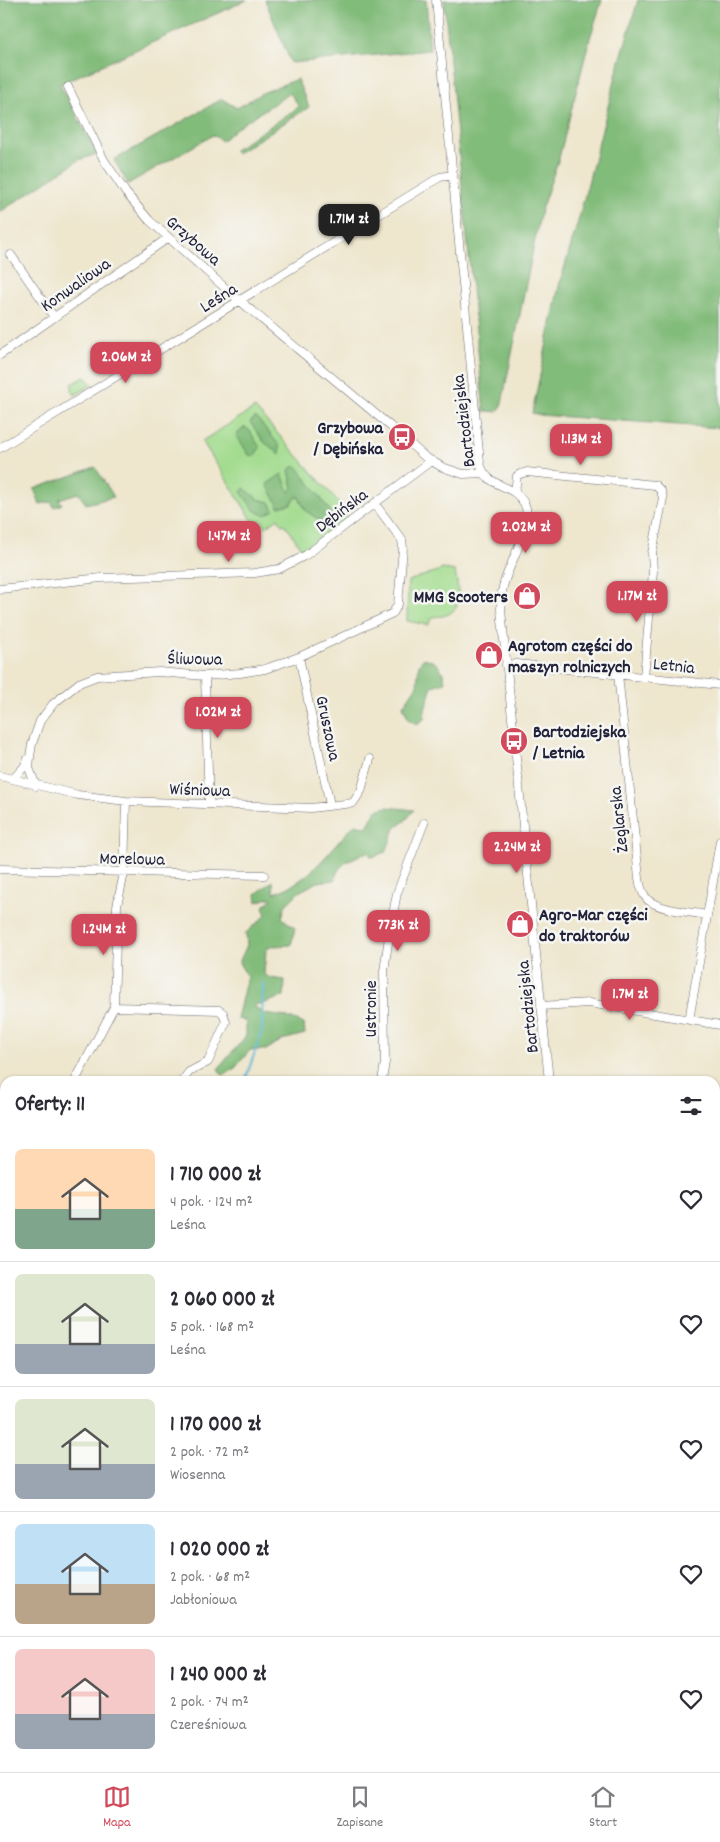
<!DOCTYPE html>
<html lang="pl">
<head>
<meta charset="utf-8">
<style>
	body { margin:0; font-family:Dekko,sans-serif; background:#f2f2f3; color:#2b2b33; height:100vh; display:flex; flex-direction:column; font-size:19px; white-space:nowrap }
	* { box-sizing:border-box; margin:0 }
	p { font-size:16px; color:#7c7c81 }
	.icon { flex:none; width:28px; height:28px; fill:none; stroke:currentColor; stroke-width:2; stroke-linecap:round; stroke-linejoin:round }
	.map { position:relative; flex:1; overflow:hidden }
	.panel { position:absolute; left:0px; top:1076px; width:720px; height:696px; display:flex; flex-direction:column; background:#fff; border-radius:15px 15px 0 0; box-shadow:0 1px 4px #0004 }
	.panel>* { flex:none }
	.price { position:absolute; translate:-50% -42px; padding:0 11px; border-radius:10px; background:#d1495b; color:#fff; font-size:16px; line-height:32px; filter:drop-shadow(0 1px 2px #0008) }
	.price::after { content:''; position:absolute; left:50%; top:30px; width:15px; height:11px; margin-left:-8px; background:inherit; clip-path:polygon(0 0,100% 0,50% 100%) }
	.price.selected { background:#222; color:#fff }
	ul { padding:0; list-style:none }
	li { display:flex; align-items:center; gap:15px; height:125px; padding:0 15px }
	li+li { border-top:1px solid #e1e1e2 }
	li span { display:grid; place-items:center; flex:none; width:140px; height:100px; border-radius:8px; color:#555 }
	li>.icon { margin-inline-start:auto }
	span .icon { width:60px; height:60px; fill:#fffc; stroke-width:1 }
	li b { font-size:21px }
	h2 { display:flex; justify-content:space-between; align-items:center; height:60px; padding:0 15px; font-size:21px }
	.tabs { display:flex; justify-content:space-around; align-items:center; height:70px; border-top:1px solid #e1e1e2; background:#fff; font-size:14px; color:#7c7c81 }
	.tabs a { display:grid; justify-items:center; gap:2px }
	.tabs .selected { color:#d1495b }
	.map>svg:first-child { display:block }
	.green { fill:#a3dc8f; stroke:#627f65 }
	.forest { fill:#82bc7a; stroke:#526f5a }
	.water { fill:#5cbadb; stroke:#3f6e8b }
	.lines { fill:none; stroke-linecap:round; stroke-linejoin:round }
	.stream { stroke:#5cbadb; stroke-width:2 }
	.river { stroke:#5cbadb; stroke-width:12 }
	.minor-casing { stroke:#69676e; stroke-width:9 }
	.minor { stroke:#fff; stroke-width:8 }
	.rail { stroke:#22223b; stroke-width:2 }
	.labels { text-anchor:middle; stroke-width:5; stroke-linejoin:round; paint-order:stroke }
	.street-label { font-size:18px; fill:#22223b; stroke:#f6f6f2 }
	.poi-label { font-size:18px; font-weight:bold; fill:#22223b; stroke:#f6f6f2; text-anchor:start }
</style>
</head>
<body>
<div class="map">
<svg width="720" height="1772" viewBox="0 0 720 1772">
	<rect width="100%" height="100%" fill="#f6f6f2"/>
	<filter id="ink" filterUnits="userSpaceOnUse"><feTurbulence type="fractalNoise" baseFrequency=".02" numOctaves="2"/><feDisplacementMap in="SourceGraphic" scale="10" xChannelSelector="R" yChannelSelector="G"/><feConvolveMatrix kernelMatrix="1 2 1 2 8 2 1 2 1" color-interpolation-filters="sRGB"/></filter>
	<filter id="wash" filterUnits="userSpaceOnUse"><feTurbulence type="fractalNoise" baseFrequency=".0096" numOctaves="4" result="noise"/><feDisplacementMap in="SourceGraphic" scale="20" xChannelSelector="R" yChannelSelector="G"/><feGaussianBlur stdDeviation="1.12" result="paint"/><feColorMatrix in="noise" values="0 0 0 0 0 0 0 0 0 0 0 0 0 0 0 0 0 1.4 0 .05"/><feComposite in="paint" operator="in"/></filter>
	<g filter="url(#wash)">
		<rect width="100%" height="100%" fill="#eee6cd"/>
		<path class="green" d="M85 377 92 385 75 395 72 390V384Z
			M255 408 343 507 348 518 303 551 285 524 282 525 278 518 266 527 261 520 254 523 202 441Z
			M443 569 455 571C457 586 465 609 446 615 442 617 437 616 433 617L428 625 407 621 408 581Z
			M715 1410 720 1412V1636L715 1638Z
			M5 1685V1768H564L560 1772H0V1686Z"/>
		<path class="forest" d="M0 0H247L60 84 97 154 79 160 0 212Z
			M265 0H426L430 50 291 63Z
			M444 0H602L590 38 559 158 541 210 501 408 497 412 487 411 484 412Z
			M638 0H720V428L540 415 532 413 559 286 579 218 618 68Z
			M297 79 309 107 236 154 234 150 299 107 290 93 235 129 222 141 213 135 128 184 114 160 222 99 237 108 262 93Z
			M256 417 279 445 280 454 264 442 250 422Z
			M245 427 250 431 260 448 254 456 249 455 236 435Z
			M296 465 334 516 324 523 306 511 298 496 291 504 279 507 267 484 282 474 289 492 293 488 289 470Z
			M95 467 114 497 86 504 78 493 59 499 62 504 54 507 51 502 40 504 34 489Z
			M244 488 258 499 270 502 274 510 265 515 255 511 241 492Z
			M424 658C438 662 443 668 445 682L432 686 425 710 424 719 417 724 409 720 403 706 417 685 419 664Z
			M387 807 414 810 406 820 395 828 386 852 372 857 367 852C354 858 337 863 335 880L317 882 299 892 285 906 282 918 295 928 291 945 272 946 266 950 264 974 270 978 285 980 284 996 263 1004H256L255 1007 264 1014 287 1017 304 1024 305 1034 282 1040 266 1050H250L235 1068 223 1075 218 1069 246 1036V1021L237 1019 247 976 239 963 247 945 246 933 266 915 263 907 272 899 269 898 257 902 256 894 273 881 274 893C312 881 329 850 355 824L367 827 376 810Z
			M5 1284V1324L0 1325V1292Z"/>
		<path class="water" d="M720 1149V1352L715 1351V1154Z
			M0 1583 5 1589V1644L0 1646Z"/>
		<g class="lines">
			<path class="stream" d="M245 1081 262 1031 263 983
				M0 1319 5 1317"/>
			<path class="river" d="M112 1768 116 1772"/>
		</g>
	</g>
	<g filter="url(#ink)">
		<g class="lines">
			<defs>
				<path id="minor" d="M436 0 480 463C486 489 512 482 524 503 535 521 509 564 504 583 501 592 501 601 501 610L549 1081
					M68 87 104 160 126 193 149 220 233 295 390 426 425 457 442 467 463 474 483 473
					M11 255 54 317
					M0 355 168 238
					M0 448 440 177 453 175
					M515 492 517 476 520 474 527 472 655 485 661 491 663 498 652 553 653 571 644 677
					M0 589 101 578 255 573 279 569 306 555 431 461
					M299 657 330 805
					M506 665 517 664 720 685
					M618 674 639 878C640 886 642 894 648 900 660 910 691 912 707 915
					M205 676 209 804
					M0 776 78 795 126 801 311 808 353 803 361 791 370 759
					M13 779 24 767 28 759
					M36 786 29 768 30 757 32 744 40 721 53 704 79 683 97 676 159 672 205 676 240 673 265 669 299 657 393 613 398 604 403 548 402 540 375 504
					M0 869 264 875
					M541 1006 589 1003 720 1025
					M114 1007 219 1010 223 1013 226 1022 208 1062 189 1072 182 1081
					M689 1020 720 841
					M75 1081 114 1007 117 906 124 873 126 801
					M382 1081 385 1062 384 971 390 930 397 893 424 823
					M0 1096 5 1099
					M715 1399 720 1401
					M0 1448 5 1447
					M715 1729 720 1731
					M565 1772 568 1768"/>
			</defs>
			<use href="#minor" class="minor-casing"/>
			<use href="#minor" class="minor"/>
			<path class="rail" d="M0 1246 5 1245
				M715 1371 720 1372"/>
		</g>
	</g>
	<defs>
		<symbol id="bus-disc" viewBox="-11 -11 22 22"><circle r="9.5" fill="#d1495b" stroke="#f6f6f2"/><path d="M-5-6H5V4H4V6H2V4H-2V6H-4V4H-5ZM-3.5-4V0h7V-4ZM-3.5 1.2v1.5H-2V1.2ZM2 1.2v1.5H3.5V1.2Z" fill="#fff"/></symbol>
		<symbol id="shop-disc" viewBox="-11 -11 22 22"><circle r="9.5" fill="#d1495b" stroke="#f6f6f2"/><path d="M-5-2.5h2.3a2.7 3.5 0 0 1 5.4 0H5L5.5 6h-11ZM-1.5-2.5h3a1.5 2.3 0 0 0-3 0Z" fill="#fff"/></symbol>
	</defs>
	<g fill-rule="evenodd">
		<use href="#bus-disc" x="386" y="421" width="32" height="32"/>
		<use href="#shop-disc" x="511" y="580" width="32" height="32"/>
		<use href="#shop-disc" x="473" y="639" width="32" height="32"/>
		<use href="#bus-disc" x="498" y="725" width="32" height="32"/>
		<use href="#shop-disc" x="504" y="908" width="32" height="32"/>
	</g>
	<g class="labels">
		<g class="street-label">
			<text transform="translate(194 240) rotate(41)" y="6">Grzybowa</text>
			<text transform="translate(75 284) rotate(-35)" y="6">Konwaliowa</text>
			<text transform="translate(218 297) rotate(-32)" y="6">Leśna</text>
			<text transform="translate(463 421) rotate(-97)" y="6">Bartodziejska</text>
			<text transform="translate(341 510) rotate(-37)" y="6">Dębińska</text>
			<text transform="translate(195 658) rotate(1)" y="6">Śliwowa</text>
			<text transform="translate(674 665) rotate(6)" y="6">Letnia</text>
			<text transform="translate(329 728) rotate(78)" y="6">Gruszowa</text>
			<text transform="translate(200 789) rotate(2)" y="6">Wiśniowa</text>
			<text transform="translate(618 820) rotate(-96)" y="6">Żeglarska</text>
			<text transform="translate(132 858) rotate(1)" y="6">Morelowa</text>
			<text transform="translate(527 1007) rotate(-96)" y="6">Bartodziejska</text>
			<text transform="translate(370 1009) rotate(-90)" y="6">Ustronie</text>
		</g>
		<g class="poi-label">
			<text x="383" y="433" text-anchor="end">Grzybowa<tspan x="383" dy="21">/ Dębińska</tspan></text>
			<text x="508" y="602" text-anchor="end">MMG Scooters</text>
			<text x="508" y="651">Agrotom części do<tspan x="508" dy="21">maszyn rolniczych</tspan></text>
			<text x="533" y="737">Bartodziejska<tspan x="533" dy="21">/ Letnia</tspan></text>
			<text x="539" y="920">Agro-Mar części<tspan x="539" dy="21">do traktorów</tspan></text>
		</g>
	</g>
</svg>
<b class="price selected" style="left:349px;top:246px">1.71M zł</b>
<b class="price" style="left:126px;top:384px">2.06M zł</b>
<b class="price" style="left:581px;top:466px">1.13M zł</b>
<b class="price" style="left:526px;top:554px">2.02M zł</b>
<b class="price" style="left:229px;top:563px">1.47M zł</b>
<b class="price" style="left:637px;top:623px">1.17M zł</b>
<b class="price" style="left:218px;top:739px">1.02M zł</b>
<b class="price" style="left:517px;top:874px">2.24M zł</b>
<b class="price" style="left:398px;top:952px">773K zł</b>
<b class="price" style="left:104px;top:956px">1.24M zł</b>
<b class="price" style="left:630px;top:1021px">1.7M zł</b>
<section class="panel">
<h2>Oferty: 11<svg class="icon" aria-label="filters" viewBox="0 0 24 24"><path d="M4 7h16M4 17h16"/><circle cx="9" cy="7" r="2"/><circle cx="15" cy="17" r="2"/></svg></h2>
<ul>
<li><span style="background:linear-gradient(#ffd9b3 60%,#7fa58c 0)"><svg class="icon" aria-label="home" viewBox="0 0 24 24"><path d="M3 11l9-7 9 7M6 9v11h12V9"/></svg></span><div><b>1 710 000 zł</b><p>4 pok. · 124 m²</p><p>Leśna</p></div><svg class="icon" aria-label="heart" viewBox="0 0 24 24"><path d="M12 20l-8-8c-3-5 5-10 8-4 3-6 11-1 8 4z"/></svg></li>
<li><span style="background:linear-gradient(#dfe7d0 70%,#9aa5b1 0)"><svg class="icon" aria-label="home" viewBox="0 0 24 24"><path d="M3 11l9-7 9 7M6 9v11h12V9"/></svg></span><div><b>2 060 000 zł</b><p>5 pok. · 168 m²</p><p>Leśna</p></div><svg class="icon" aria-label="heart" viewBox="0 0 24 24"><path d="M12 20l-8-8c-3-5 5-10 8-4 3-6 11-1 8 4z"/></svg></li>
<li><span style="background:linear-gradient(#dfe7d0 65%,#9aa5b1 0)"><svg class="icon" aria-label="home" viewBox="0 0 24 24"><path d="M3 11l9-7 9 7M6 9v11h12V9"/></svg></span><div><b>1 170 000 zł</b><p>2 pok. · 72 m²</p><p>Wiosenna</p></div><svg class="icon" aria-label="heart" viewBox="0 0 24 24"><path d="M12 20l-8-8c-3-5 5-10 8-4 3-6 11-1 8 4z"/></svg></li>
<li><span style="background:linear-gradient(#bfe0f5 60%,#b9a48a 0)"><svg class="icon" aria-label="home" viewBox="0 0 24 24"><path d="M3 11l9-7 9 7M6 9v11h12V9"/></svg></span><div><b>1 020 000 zł</b><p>2 pok. · 68 m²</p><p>Jabłoniowa</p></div><svg class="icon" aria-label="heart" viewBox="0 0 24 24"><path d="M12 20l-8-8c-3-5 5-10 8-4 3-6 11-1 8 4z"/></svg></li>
<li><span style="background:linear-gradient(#f6c9c9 65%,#9aa5b1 0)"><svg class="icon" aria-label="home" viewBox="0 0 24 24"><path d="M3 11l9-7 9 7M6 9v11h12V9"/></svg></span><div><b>1 240 000 zł</b><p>2 pok. · 74 m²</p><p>Czereśniowa</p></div><svg class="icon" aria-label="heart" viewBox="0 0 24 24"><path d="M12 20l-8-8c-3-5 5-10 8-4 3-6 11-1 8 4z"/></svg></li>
</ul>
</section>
</div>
<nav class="tabs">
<a class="selected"><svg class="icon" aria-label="map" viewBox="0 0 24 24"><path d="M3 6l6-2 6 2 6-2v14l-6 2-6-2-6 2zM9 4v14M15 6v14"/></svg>Mapa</a>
<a><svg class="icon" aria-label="saved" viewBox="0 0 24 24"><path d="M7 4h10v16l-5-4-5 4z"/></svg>Zapisane</a>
<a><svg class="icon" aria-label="home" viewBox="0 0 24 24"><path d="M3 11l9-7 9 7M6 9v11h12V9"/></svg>Start</a>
</nav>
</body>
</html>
